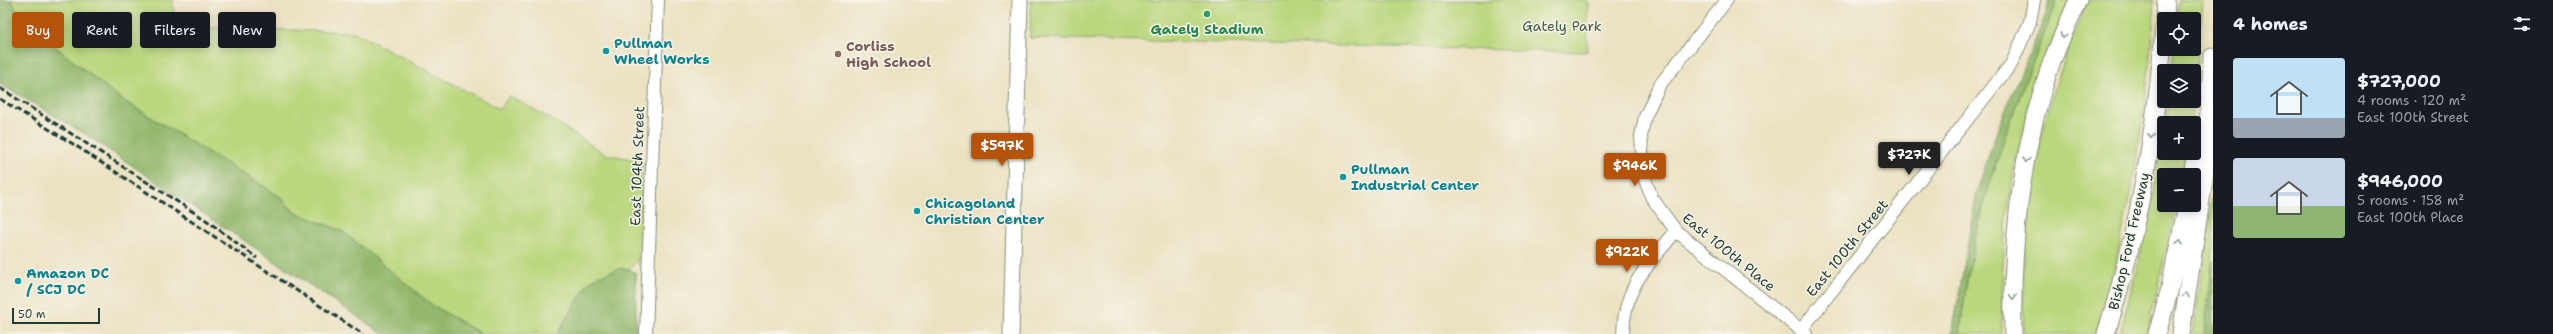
<!DOCTYPE html>
<html lang="en">
<head>
<meta charset="utf-8">
<style>
	body { margin:0; font-family:"Shantell Sans",sans-serif; background:#20242c; color:#f1f3f6; height:100vh; display:flex; flex-direction:column; font-size:15px; white-space:nowrap }
	* { box-sizing:border-box; margin:0 }
	p { font-size:13px; color:#9ea1a6 }
	.icon { flex:none; width:22px; height:22px; fill:none; stroke:currentColor; stroke-width:2; stroke-linecap:round; stroke-linejoin:round }
	.map { position:relative; flex:1; overflow:hidden }
	.side { display:flex; flex-direction:column; background:#171b24; width:340px }
	.side>* { flex:none }
	.banner { position:absolute; left:12px; top:12px; width:380px; height:36px; display:flex; gap:8px }
	.buttons { position:absolute; left:2157px; top:12px; display:grid; gap:8px }
	.buttons a { display:grid; place-items:center; width:44px; height:44px; border-radius:4px; background:#171b24; box-shadow:0 2px 10px #0003; font-size:20px }
	.scale { position:absolute; left:12px; bottom:10px; width:88px; box-sizing:border-box; padding-left:4px; border:2px solid #1f3d34; border-top:0; font-size:11px; line-height:14px; white-space:nowrap; color:#1f3d34; -webkit-text-stroke:3px #f7f3e8; paint-order:stroke }
	.price { position:absolute; translate:-50% -34px; padding:0 9px; border-radius:4px; background:#b45309; color:#fff; font-size:13px; line-height:26px; filter:drop-shadow(0 1px 2px #0008) }
	.price::after { content:''; position:absolute; left:50%; top:24px; width:12px; height:9px; margin-left:-6px; background:inherit; clip-path:polygon(0 0,100% 0,50% 100%) }
	.price.selected { background:#222; color:#fff }
	ul { padding:0; list-style:none }
	li { display:flex; align-items:center; gap:12px; height:100px; padding:0 20px }
	li span { display:grid; place-items:center; flex:none; width:112px; height:80px; border-radius:4px; color:#555 }
	li>.icon { margin-inline-start:auto }
	span .icon { width:48px; height:48px; fill:#fffc; stroke-width:1 }
	li b { font-size:17px }
	h2 { display:flex; justify-content:space-between; align-items:center; height:48px; padding:0 20px; font-size:17px }
	.tag { padding:0 14px; border-radius:4px; background:#171b24; box-shadow:0 2px 10px #0003; font-size:14px; line-height:36px }
	.tag.selected { background:#b45309; color:#fff }
	main { display:flex; flex:1; min-height:0 }
	.map>svg:first-child { display:block }
	.green { fill:#bad77d; stroke:#6c8a58 }
	.forest { fill:#93b86c; stroke:#597a50 }
	.lines { fill:none; stroke-linecap:round; stroke-linejoin:round }
	.minor-casing { stroke:#85907a; stroke-width:14 }
	.major-casing { stroke:#85907a; stroke-width:17 }
	.highway-casing { stroke:#85907a; stroke-width:19 }
	.minor { stroke:#fff; stroke-width:12 }
	.major { stroke:#fff; stroke-width:15 }
	.highway { stroke:#fff; stroke-width:17 }
	.rail { stroke:#1f3d34; stroke-width:3; stroke-dasharray:6 3; stroke-linecap:butt }
	.oneway { stroke:#8f9e9a }
	.leisure-dot { fill:#2e9e5b; stroke:#f7f3e8; stroke-width:1.5 }
	.culture-dot { fill:#0f9aa8; stroke:#f7f3e8; stroke-width:1.5 }
	.education-dot { fill:#8d6e63; stroke:#f7f3e8; stroke-width:1.5 }
	.labels { text-anchor:middle; stroke-width:3; stroke-linejoin:round; paint-order:stroke }
	.park-label { font-size:14px; fill:#3e5c43; stroke:#f7f3e8 }
	.leisure-label { font-size:14px; font-weight:bold; fill:#27864d; stroke:#f7f3e8 }
	.culture-label { font-size:14px; font-weight:bold; fill:#0d838f; stroke:#f7f3e8; text-anchor:start }
	.education-label { font-size:14px; font-weight:bold; fill:#785e54; stroke:#f7f3e8; text-anchor:start }
	.street-label { font-size:14px; fill:#1f3d34; stroke:#f7f3e8 }
</style>
</head>
<body>
<main>
<div class="map">
<svg width="2213" height="334" viewBox="0 0 2213 334">
	<rect width="100%" height="100%" fill="#f7f3e8"/>
	<filter id="ink" filterUnits="userSpaceOnUse"><feTurbulence type="fractalNoise" baseFrequency=".025" numOctaves="2"/><feDisplacementMap in="SourceGraphic" scale="8" xChannelSelector="R" yChannelSelector="G"/><feConvolveMatrix kernelMatrix="1 2 1 2 8 2 1 2 1" color-interpolation-filters="sRGB"/></filter>
	<filter id="wash" filterUnits="userSpaceOnUse"><feTurbulence type="fractalNoise" baseFrequency=".012" numOctaves="4" result="noise"/><feDisplacementMap in="SourceGraphic" scale="16" xChannelSelector="R" yChannelSelector="G"/><feGaussianBlur stdDeviation="0.9" result="paint"/><feColorMatrix in="noise" values="0 0 0 0 0 0 0 0 0 0 0 0 0 0 0 0 0 1.4 0 .05"/><feComposite in="paint" operator="in"/></filter>
	<g filter="url(#wash)">
		<rect width="100%" height="100%" fill="#ebe2c1"/>
		<path class="green" d="M11 0H173V10L181 27 354 32 500 109 509 96 549 118 605 154 643 161 638 259 630 269H619L589 282 557 334H481L432 305 342 231 294 212 281 197 121 99 34 30 19 15Z
			M1031 0H1588L1587 52 1030 38Z
			M2058 0H2069C2019 116 1999 207 2002 334H1960C1971 216 2013 108 2058 0Z
			M2088 0H2155C2147 112 2129 227 2095 334H2024C2018 214 2040 110 2088 0Z
			M2178 0H2203L2194 94V71H2172L2174 49H2194V19H2177Z
			M2169 101H2193L2190 123H2166Z
			M2164 136V153H2186L2182 175H2164V205H2177L2174 219 2146 334H2120L2149 220Z
			M2213 190V261L2204 334H2193Z"/>
		<path class="forest" d="M0 0H11L19 15 34 30 121 99 281 197 285 204 294 212 342 231 432 305 481 334H383L85 134 0 84Z
			M2049 0H2058C2013 110 1971 213 1960 334H1952L1977 191 1998 128 2046 14Z
			M2213 261V334H2204V333Z
			M619 269H630L636 273V334H557L589 282 598 276Z"/>
	</g>
	<g filter="url(#ink)">
		<g class="lines">
			<defs>
				<path id="minor" d="M1727 0 1659 86 1645 117 1641 136 1644 177 1652 198 1676 231 1801 330
					M646 334 658 0
					M1623 334C1624 285 1647 267 1676 231
					M1806 334 1801 330 2012 63 2030 22 2034 0"/>
				<path id="major" d="M1011 334 1020 0"/>
				<path id="highway" d="M2165 19 2166 0
					M2192 175 2197 146
					M2013 334C2011 246 2020 157 2048 73 2056 48 2068 24 2078 0
					M2106 334C2137 236 2156 131 2164 28
					M2157 334 2169 292 2187 205
					M2181 334 2206 166 2212 57"/>
			</defs>
			<use href="#minor" class="minor-casing"/>
			<use href="#major" class="major-casing"/>
			<use href="#highway" class="highway-casing"/>
			<use href="#minor" class="minor"/>
			<use href="#major" class="major"/>
			<use href="#highway" class="highway"/>
			<path class="rail" d="M0 88 206 220 257 258
				M0 99 73 144 363 334"/>
		</g>
		<defs><path id="oneway-chevron" d="M-2-3.5L2.5 0L-2 3.5" fill="none" stroke-width="1.6" stroke-linecap="round" stroke-linejoin="round"/></defs>
		<g class="oneway">
			<use href="#oneway-chevron" transform="translate(2063 36) rotate(112)"/>
			<use href="#oneway-chevron" transform="translate(2151 136) rotate(98)"/>
			<use href="#oneway-chevron" transform="translate(2026 160) rotate(100)"/>
			<use href="#oneway-chevron" transform="translate(2180 242) rotate(-78)"/>
			<use href="#oneway-chevron" transform="translate(2186 295) rotate(-81)"/>
			<use href="#oneway-chevron" transform="translate(2013 297) rotate(91)"/>
		</g>
	</g>
	<circle class="leisure-dot" cx="1207" cy="14" r="4"/>
	<g class="culture-dot">
		<circle cx="606" cy="51" r="4"/>
		<circle cx="1343" cy="177" r="4"/>
		<circle cx="917" cy="211" r="4"/>
		<circle cx="18" cy="281" r="4"/>
	</g>
	<circle class="education-dot" cx="838" cy="54" r="4"/>
	<g class="labels">
		<g class="park-label">
			<text x="1562" y="31">Gately Park</text>
		</g>
		<g class="leisure-label">
			<text x="1207" y="34">Gately Stadium</text>
		</g>
		<g class="culture-label">
			<text x="614" y="48">Pullman<tspan x="614" dy="16">Wheel Works</tspan></text>
			<text x="1351" y="174">Pullman<tspan x="1351" dy="16">Industrial Center</tspan></text>
			<text x="925" y="208">Chicagoland<tspan x="925" dy="16">Christian Center</tspan></text>
			<text x="26" y="278">Amazon DC<tspan x="26" dy="16">/ SCJ DC</tspan></text>
		</g>
		<g class="education-label">
			<text x="846" y="51">Corliss<tspan x="846" dy="16">High School</tspan></text>
		</g>
		<g class="street-label">
			<text transform="translate(637 166) rotate(-88)" y="5">East 104th Street</text>
			<text transform="translate(2129 241) rotate(-77)" y="5">Bishop Ford Freeway</text>
			<text transform="translate(1847 248) rotate(-51)" y="5">East 100th Street</text>
			<text transform="translate(1729 252) rotate(39)" y="5">East 100th Place</text>
		</g>
	</g>
</svg>
<div class="buttons">
<a><svg class="icon" aria-label="locate" viewBox="0 0 24 24"><circle cx="12" cy="12" r="6"/><path d="M12 2v4M12 18v4M2 12h4M18 12h4"/></svg></a>
<a><svg class="icon" aria-label="layers" viewBox="0 0 24 24"><path d="M12 4l9 5-9 5-9-5zM3 14l9 5 9-5"/></svg></a>
<a>+</a>
<a>−</a>
</div>
<div class="scale">50 m</div>
<b class="price" style="left:1002px;top:167px">$597K</b>
<b class="price selected" style="left:1909px;top:176px">$727K</b>
<b class="price" style="left:1635px;top:187px">$946K</b>
<b class="price" style="left:1627px;top:273px">$922K</b>
<div class="banner">
<a class="tag selected">Buy</a>
<a class="tag">Rent</a>
<a class="tag">Filters</a>
<a class="tag">New</a>
</div>
</div>
<section class="side">
<h2>4 homes<svg class="icon" aria-label="filters" viewBox="0 0 24 24"><path d="M4 7h16M4 17h16"/><circle cx="9" cy="7" r="2"/><circle cx="15" cy="17" r="2"/></svg></h2>
<ul>
<li><span style="background:linear-gradient(#bfe0f5 75%,#9aa5b1 0)"><svg class="icon" aria-label="home" viewBox="0 0 24 24"><path d="M3 11l9-7 9 7M6 9v11h12V9"/></svg></span><div><b>$727,000</b><p>4 rooms · 120 m²</p><p>East 100th Street</p></div></li>
<li><span style="background:linear-gradient(#c9d6e8 60%,#8fb573 0)"><svg class="icon" aria-label="home" viewBox="0 0 24 24"><path d="M3 11l9-7 9 7M6 9v11h12V9"/></svg></span><div><b>$946,000</b><p>5 rooms · 158 m²</p><p>East 100th Place</p></div></li>
</ul>
</section>
</main>
</body>
</html>
